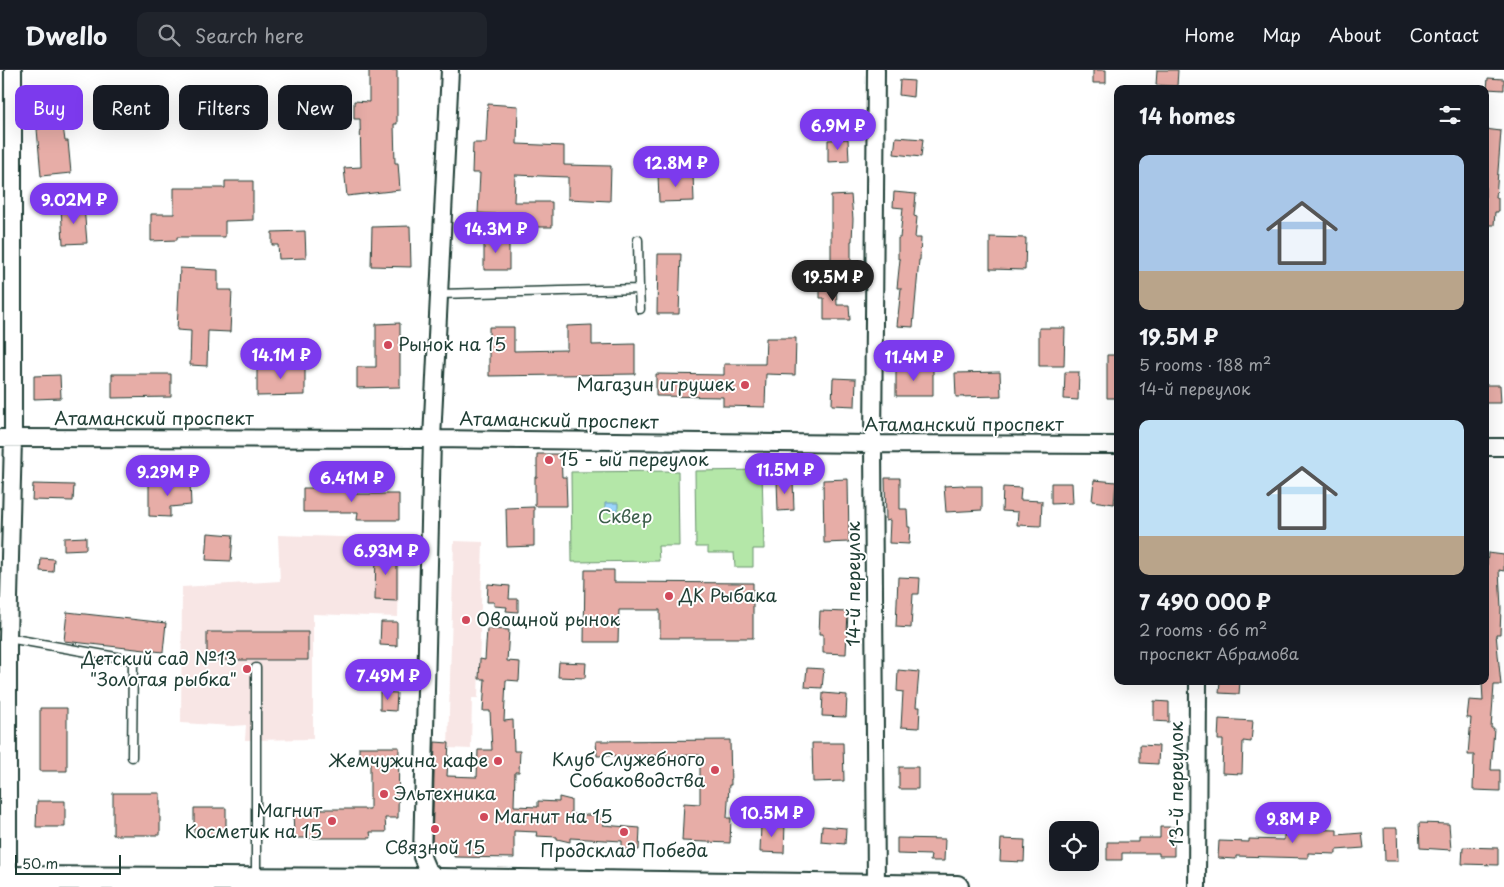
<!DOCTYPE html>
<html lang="en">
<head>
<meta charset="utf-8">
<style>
	body { margin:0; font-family:"Playpen Sans",sans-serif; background:#20242c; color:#f1f3f6; height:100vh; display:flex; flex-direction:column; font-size:19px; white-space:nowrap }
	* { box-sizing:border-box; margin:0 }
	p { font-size:16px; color:#9ea1a6 }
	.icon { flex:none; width:28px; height:28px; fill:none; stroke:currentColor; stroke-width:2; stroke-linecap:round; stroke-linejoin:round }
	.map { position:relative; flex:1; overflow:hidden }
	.drawer { position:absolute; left:1114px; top:15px; width:375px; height:600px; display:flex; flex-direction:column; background:#171b24; border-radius:10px; box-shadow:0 5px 20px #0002 }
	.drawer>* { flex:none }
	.top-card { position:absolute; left:15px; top:15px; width:475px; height:45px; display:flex; gap:10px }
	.tools { position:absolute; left:1049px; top:751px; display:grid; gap:10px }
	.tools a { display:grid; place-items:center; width:50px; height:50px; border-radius:10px; background:#171b24; box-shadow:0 5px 20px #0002; font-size:25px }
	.scale { position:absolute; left:15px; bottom:12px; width:106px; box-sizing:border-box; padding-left:5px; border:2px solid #1f3d34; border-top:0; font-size:14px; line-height:18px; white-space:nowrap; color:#1f3d34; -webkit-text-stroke:4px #fff; paint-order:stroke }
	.price { position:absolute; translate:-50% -42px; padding:0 11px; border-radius:18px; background:#7c3aed; color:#fff; font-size:16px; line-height:32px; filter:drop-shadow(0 1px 2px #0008) }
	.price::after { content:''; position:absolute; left:50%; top:30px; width:15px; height:11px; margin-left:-8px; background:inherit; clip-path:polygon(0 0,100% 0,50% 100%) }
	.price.on { background:#222; color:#fff }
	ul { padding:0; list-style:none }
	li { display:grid; align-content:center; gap:10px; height:265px; padding:0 25px }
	li span { display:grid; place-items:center; height:155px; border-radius:10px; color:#555 }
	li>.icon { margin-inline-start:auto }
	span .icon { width:90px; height:90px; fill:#fffc; stroke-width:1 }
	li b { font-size:21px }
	h2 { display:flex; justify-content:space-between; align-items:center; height:60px; padding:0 25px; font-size:21px }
	.chip { padding:0 18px; border-radius:10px; background:#171b24; box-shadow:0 5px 20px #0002; font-size:18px; line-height:45px }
	.chip.on { background:#7c3aed; color:#fff }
	header { display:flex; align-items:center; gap:30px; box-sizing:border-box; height:70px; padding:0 25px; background:#171b24; border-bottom:1px solid #363941 }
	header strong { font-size:24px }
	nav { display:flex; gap:28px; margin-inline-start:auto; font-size:18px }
	.search { width:350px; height:45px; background:#20242c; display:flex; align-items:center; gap:12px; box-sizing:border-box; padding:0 18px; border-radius:10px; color:#9ea1a6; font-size:19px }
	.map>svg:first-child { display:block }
	.built { fill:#f8e6e5 }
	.green { fill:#b4e7a8; stroke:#6a926e }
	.water { fill:#9bd4fb; stroke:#6998ab }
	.building { fill:#e7ada7; stroke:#1f3d34 }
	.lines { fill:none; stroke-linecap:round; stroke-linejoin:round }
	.service-casing { stroke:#1f3d34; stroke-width:11 }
	.minor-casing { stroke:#1f3d34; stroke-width:20 }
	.secondary-casing { stroke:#1f3d34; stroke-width:26 }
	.service { stroke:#fff; stroke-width:8 }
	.minor { stroke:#fff; stroke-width:16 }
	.secondary { stroke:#fff; stroke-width:22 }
	.poi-dot { fill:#d1495b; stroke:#fff; stroke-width:2 }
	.labels { text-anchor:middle; stroke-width:4; stroke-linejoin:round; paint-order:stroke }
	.poi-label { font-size:18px; fill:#1f3d34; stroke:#fff; text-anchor:start }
	.street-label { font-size:18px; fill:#1f3d34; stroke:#fff }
	.park-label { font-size:18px; fill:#3d5f4b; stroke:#fff }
</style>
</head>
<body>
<header>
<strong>Dwello</strong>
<div class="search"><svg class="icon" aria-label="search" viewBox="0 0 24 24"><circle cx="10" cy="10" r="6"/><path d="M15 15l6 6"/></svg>Search here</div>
<nav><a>Home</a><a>Map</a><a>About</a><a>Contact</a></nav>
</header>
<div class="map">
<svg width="1504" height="817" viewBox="0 0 1504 817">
	<rect width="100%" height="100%" fill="#fff"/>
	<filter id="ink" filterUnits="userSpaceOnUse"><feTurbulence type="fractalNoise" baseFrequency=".02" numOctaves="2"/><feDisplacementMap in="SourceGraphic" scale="10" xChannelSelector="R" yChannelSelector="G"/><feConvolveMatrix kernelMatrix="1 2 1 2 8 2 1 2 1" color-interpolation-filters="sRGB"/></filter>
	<g filter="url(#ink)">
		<path class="built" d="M278 465 400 469 398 547 313 544V669L245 670 246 655 233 656 181 653 182 517 280 511Z
			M454 471 483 472 478 628H472L471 679 448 678Z"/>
		<path class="green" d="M762 400 764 479H753V497H735L734 483H708V477H696L695 401Z
			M678 401 679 476H658L659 491 572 492 571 402Z"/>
		<path class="water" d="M605 433H618V442H624V451H613V442H605Z"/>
		<path class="building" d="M369 0H397V54H394L395 93H398L400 120 347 126 344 98 361 97 360 49H354V31L369 32Z
			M1093 0H1106V13H1093Z
			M1157 0H1178L1177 16 1156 15Z
			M1488 8 1504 9V20L1487 19Z
			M900 10 914 11 913 27 899 25Z
			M488 34 518 36 517 74 564 76V95L611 96 610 131 568 129V107L515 105 514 132H552V157H525V146L478 143 480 103H472L473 73H486Z
			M63 56 65 71H68L71 103 41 106 37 59Z
			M1485 59 1501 61 1496 128H1498V142H1495L1494 155H1485Z
			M896 67 923 69 921 87 894 84Z
			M848 69 849 91 828 92V70Z
			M658 104H693L694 131 659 132Z
			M225 111H253V150L225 151V167H177V170L151 171V144H174V118H225Z
			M894 122 916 124 914 146 917 147 915 168H921L920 190H919L913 257 897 256 901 218H897L900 189H898V168H900L903 138 893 137Z
			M851 125 853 149 852 171H851V205H831V126Z
			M84 136 87 173 63 174 61 137Z
			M410 156 411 197 371 196 372 157Z
			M305 161 306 188 279 189 278 175H272V162Z
			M990 167 1026 168 1025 200 990 199Z
			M484 168H509V200H484Z
			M658 184H681L679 244H657Z
			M180 198 218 200V220H232L230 262 208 261 207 296 190 295 191 261 177 260Z
			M820 210H836L837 235H849L850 250H824V228H820Z
			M400 253V317L357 318V297H376V254Z
			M592 255V275L635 274V304L489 306V257H514V281L567 280V256Z
			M1039 258H1065L1064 296H1039Z
			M766 268H796L795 305 766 304 765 337 723 336V327L656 326V304L724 305V294H765Z
			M1107 285H1118V328H1107Z
			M257 294H305V325L257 326Z
			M896 299H933V326H896Z
			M1000 302 1001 326 956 327 955 303Z
			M1065 302H1079L1078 330 1064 329Z
			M112 304H171V327L112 328Z
			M60 305 61 328 34 329V306Z
			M833 308 856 309 855 336 832 335Z
			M1485 315H1500L1501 333H1485Z
			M537 384H561L562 407H566L567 436H535V407H537Z
			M885 408H900V439H907L908 457H910L909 474 889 473 890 450 886 451Z
			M848 409 849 472 824 473 823 410Z
			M777 410H793L794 440 778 441Z
			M1094 410 1116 412 1114 434 1092 431Z
			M149 411H169V413L190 412 191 435 170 437V447L149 446Z
			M1051 413H1072L1073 433 1051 434Z
			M33 414 74 415 73 431 32 430Z
			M963 415V416H982V440L946 442 944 416Z
			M1003 417 1021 418 1020 430 1042 431 1041 456 1017 455 1018 442 1002 441Z
			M303 418H356V424H399V450H357L358 442H303Z
			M534 437V476L507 477 506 438Z
			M208 463 233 465 231 491 206 490Z
			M86 467V479L64 480V468Z
			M376 482H397V531L375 530Z
			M1488 483 1504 485V501L1499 500 1501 538 1500 564H1496L1501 615H1494L1491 658H1494L1491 700H1500V721L1473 720 1474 685H1468L1471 648H1467L1469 630 1483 631 1482 611H1485V519Z
			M41 488 54 489 53 502 40 501Z
			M585 500H614V512L753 513V568H660V540H619L618 572H584Z
			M898 507 920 508 919 524H913L911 558 896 557Z
			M488 514 510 516 509 529H518V542L506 541 507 537 494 536V532H487Z
			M820 541 848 542 846 584 823 583V564H819Z
			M67 542 166 553 163 582 64 571Z
			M381 552H397V576L380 575Z
			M487 559 509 560 507 591 520 592 519 611 506 610 504 651 513 650 514 681H520L519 702H515L514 736 538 737V731L559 732V727L571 730V744L604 746 603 755 640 758 639 780 622 779V771L570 768V772L557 769V767L536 766 537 762 514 761V788L454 787V775L432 774 435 672 449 673 447 706 477 707 478 680H492L490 641H483L485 609H479L480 589 485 590Z
			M207 562H308V590H207Z
			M559 592 586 593 585 608 558 607Z
			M807 598 824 599 822 618 805 617Z
			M898 600 919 602 916 637H920L919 658 901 657 903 622 897 621Z
			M1220 611H1240L1239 624 1219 623Z
			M380 622 397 623 396 641 380 640Z
			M823 623 847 625 846 647 822 646Z
			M1154 631 1169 632V652L1154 651Z
			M40 638H67V701H40Z
			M1219 649 1253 651 1251 672 1243 671 1242 704 1222 703 1223 670H1218Z
			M730 670 731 715H729L727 748H731L730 773 682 771 684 733 700 734V685L597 686 596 671Z
			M812 673H843L844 711 813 712Z
			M1140 675 1159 676 1158 694 1140 693Z
			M359 677H399L398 748H385L386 762H370L371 768H294L293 739H370V692L359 691Z
			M899 697H918V719H899Z
			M113 723H160V765H113Z
			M37 731H65V757H36Z
			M194 738H226V766H194Z
			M1288 749 1299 750 1298 759 1337 760V765L1362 763 1364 778 1336 780V784L1308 783V788L1236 786V789L1218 788 1219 771 1249 772V769L1284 770V765H1288Z
			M761 753 785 754 784 783 760 782Z
			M1419 753 1449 754 1451 780 1420 778Z
			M822 756 846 758 845 774 821 772Z
			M1160 757H1174V786H1159V783H1122V790H1107V772H1138V768H1160Z
			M1384 758H1397L1398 791H1385Z
			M897 768 945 769 944 791H930L931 785 897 784Z
			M1001 769 1025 770 1024 792 1000 791Z
			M1463 777 1498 778V795L1462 794Z"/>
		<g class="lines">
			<defs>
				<path id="service" d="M639 219 640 239
					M439 224 639 219 638 170
					M8 568 133 590 132 687
					M256 598V806"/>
				<path id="minor" d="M876 0 873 374 876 817
					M0 368 432 369 873 374 1118 375
					M1485 377H1504
					M439 816V810L427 799 422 787 432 369 450 0
					M8 817V568L13 368V0
					M1197 817 1198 611"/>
				<path id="secondary" d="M0 808 439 810 957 817"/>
			</defs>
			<use href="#service" class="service-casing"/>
			<use href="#minor" class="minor-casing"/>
			<use href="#secondary" class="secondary-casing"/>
			<use href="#service" class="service"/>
			<use href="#minor" class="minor"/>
			<use href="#secondary" class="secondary"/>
		</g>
	</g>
	<g class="poi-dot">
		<circle cx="388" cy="275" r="5"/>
		<circle cx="745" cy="315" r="5"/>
		<circle cx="549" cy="390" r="5"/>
		<circle cx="669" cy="526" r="5"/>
		<circle cx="466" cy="550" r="5"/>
		<circle cx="247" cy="599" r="5"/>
		<circle cx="498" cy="691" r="5"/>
		<circle cx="715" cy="700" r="5"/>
		<circle cx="384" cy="724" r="5"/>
		<circle cx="484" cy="747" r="5"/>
		<circle cx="332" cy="751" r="5"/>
		<circle cx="435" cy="759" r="5"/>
		<circle cx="624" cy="762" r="5"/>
	</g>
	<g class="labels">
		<g class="poi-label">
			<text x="398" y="281">Рынок на 15</text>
			<text x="735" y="321" text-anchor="end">Магазин игрушек</text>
			<text x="559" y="396">15 - ый переулок</text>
			<text x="679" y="532">ДК Рыбака</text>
			<text x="476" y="556">Овощной рынок</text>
			<text x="237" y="595" text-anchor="end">Детский сад №13<tspan x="237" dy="21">"Золотая рыбка"</tspan></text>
			<text x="705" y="696" text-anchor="end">Клуб Служебного<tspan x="705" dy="21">Собаководства</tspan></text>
			<text x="488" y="697" text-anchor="end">Жемчужина кафе</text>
			<text x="394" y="730">Эльтехника</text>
			<text x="322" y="747" text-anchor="end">Магнит<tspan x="322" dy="21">Косметик на 15</tspan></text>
			<text x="494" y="753">Магнит на 15</text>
			<text x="435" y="784" text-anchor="middle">Связной 15</text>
			<text x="624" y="787" text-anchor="middle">Продсклад Победа</text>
		</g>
		<g class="street-label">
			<text x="154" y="355">Атаманский проспект</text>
			<text transform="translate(559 351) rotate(1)" y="6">Атаманский проспект</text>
			<text x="964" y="361">Атаманский проспект</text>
			<text transform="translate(854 514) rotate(-90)" y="6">14-й переулок</text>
			<text transform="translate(1177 714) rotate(-90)" y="6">13-й переулок</text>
		</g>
		<g class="park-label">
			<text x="625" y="453">Сквер</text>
		</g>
	</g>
</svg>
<div class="tools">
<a><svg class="icon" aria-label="locate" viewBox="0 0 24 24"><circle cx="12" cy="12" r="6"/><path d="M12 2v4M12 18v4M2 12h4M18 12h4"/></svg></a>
</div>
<div class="scale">50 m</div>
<b class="price" style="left:838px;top:81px">6.9M ₽</b>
<b class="price" style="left:676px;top:118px">12.8M ₽</b>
<b class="price" style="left:74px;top:155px">9.02M ₽</b>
<b class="price" style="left:496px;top:184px">14.3M ₽</b>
<b class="price on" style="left:833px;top:232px">19.5M ₽</b>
<b class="price" style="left:281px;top:310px">14.1M ₽</b>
<b class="price" style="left:914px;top:312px">11.4M ₽</b>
<b class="price" style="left:785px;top:425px">11.5M ₽</b>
<b class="price" style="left:168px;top:427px">9.29M ₽</b>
<b class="price" style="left:352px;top:433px">6.41M ₽</b>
<b class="price" style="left:386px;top:506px">6.93M ₽</b>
<b class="price" style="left:388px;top:631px">7.49M ₽</b>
<b class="price" style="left:772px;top:768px">10.5M ₽</b>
<b class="price" style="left:1293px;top:774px">9.8M ₽</b>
<div class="top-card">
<a class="chip on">Buy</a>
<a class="chip">Rent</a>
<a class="chip">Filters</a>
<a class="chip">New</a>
</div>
<section class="drawer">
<h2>14 homes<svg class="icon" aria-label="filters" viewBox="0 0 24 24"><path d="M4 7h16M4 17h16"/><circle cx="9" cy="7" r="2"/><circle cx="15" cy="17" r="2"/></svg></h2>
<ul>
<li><span style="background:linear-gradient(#a9c7e8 75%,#b9a48a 0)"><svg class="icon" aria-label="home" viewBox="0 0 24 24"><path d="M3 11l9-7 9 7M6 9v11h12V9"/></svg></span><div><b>19.5M ₽</b><p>5 rooms · 188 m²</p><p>14-й переулок</p></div></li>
<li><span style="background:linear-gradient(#bfe0f5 75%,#b9a48a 0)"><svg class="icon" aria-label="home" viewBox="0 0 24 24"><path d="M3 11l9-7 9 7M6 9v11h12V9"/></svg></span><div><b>7 490 000 ₽</b><p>2 rooms · 66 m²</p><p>проспект Абрамова</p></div></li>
</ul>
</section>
</div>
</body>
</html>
